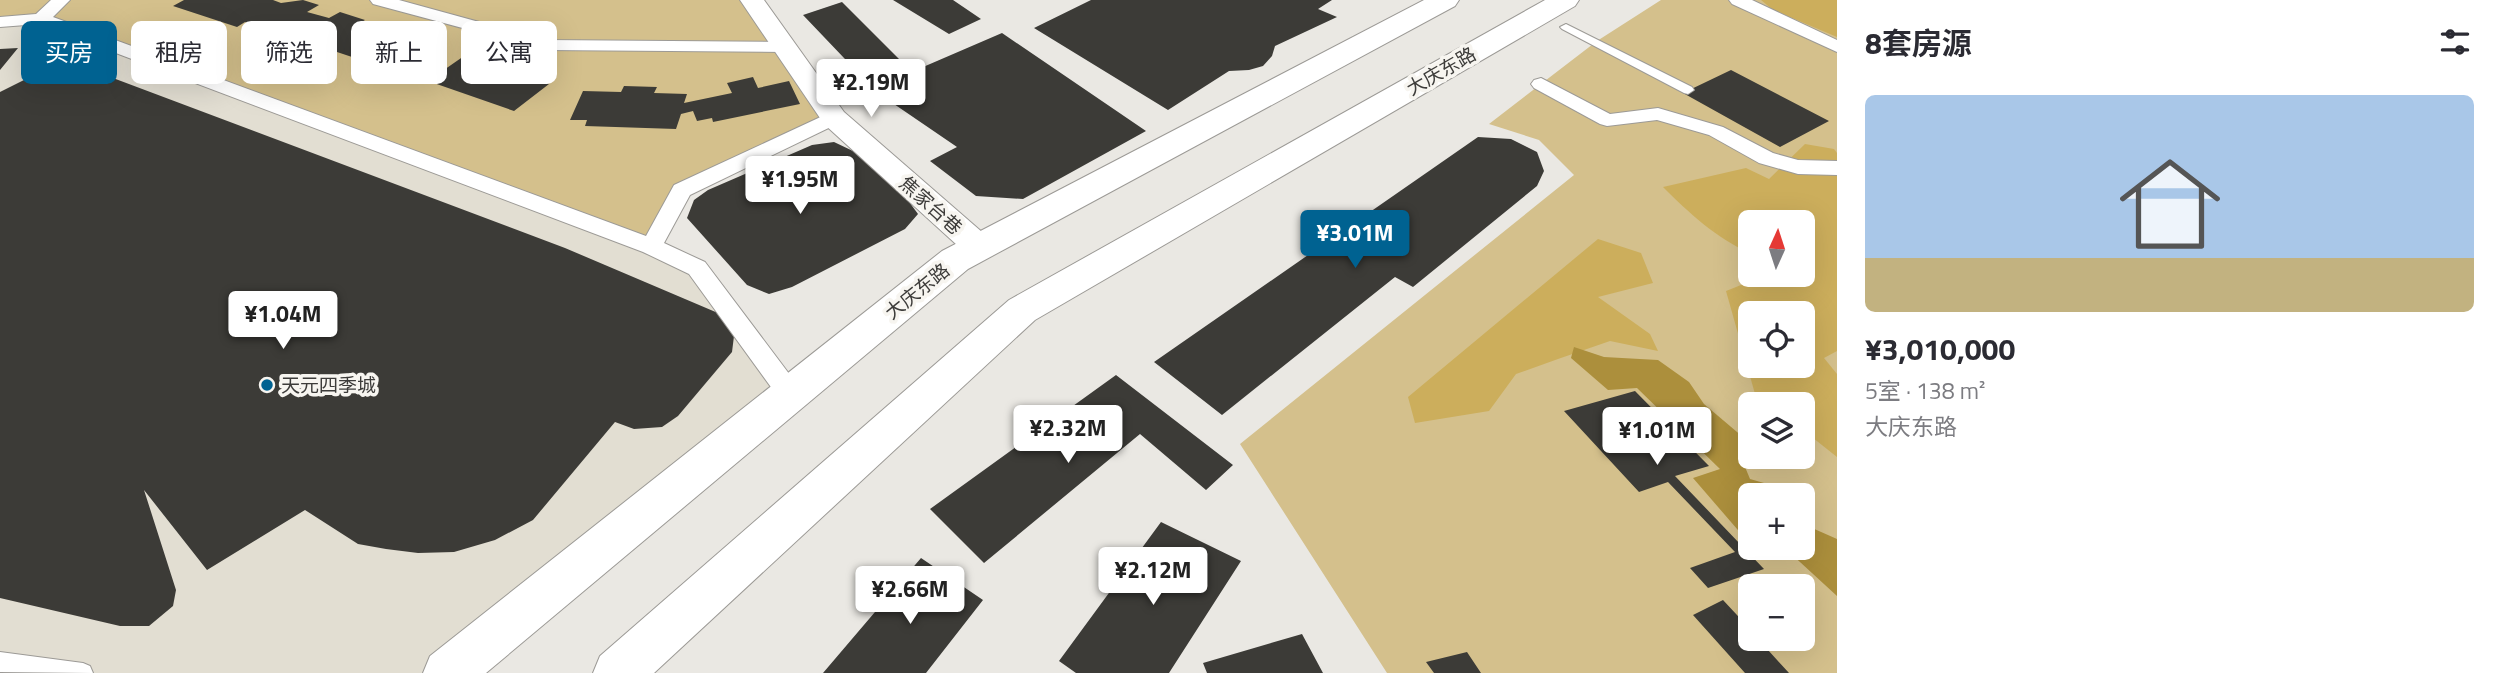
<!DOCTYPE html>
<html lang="zh">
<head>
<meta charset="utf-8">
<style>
	body { margin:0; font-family:"Titillium Web","Noto Sans SC",sans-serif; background:#f2f2f3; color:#2b2b33; height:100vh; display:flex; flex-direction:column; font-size:26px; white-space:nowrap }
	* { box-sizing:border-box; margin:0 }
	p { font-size:23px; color:#7c7c81 }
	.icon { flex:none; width:38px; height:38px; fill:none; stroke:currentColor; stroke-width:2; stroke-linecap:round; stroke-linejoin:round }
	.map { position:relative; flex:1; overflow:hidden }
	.details { display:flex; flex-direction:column; background:#fff; width:665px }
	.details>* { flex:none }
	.top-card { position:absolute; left:21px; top:21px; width:665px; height:63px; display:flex; gap:14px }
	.needle { width:46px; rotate:3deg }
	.tools { position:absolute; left:1738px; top:210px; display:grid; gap:14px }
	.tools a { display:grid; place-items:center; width:77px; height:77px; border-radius:10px; background:#fff; box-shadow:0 7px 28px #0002; font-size:35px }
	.price { position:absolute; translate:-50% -60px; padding:0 16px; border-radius:7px; background:#fff; color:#222; font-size:23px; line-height:46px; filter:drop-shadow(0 2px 4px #0008) }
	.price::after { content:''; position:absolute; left:50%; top:42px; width:21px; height:16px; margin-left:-10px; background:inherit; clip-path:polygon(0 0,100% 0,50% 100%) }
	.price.current { background:#006291; color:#fff }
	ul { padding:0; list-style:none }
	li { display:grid; align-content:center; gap:14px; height:371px; padding:0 28px }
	li span { display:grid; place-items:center; height:217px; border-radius:10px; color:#555 }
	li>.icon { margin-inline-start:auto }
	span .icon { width:126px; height:126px; fill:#fffc; stroke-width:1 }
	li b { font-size:30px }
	h2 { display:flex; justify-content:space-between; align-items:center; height:84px; padding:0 28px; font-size:30px }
	.pill { padding:0 24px; border-radius:10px; background:#fff; box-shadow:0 7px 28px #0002; font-size:24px; line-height:63px }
	.pill.current { background:#006291; color:#fff }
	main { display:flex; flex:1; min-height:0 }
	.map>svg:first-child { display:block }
	.built { fill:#e2ded2 }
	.green { fill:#d4c08c; fill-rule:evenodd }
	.forest { fill:#ccae5c; fill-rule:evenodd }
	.water { fill:#ac8f3c }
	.building { fill:#3c3b37 }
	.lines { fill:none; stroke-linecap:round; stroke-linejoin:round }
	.service-casing { stroke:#9c9a96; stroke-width:2 }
	.pedestrian-casing { stroke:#9c9a96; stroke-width:2 }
	.minor-casing { stroke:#9c9a96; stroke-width:2 }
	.primary-casing { stroke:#9c9a96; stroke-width:2 }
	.service { fill:#fff; fill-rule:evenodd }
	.pedestrian { fill:#fff; fill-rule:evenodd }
	.minor { fill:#fff; fill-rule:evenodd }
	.primary { fill:#fff; fill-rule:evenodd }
	.poi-dot { fill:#006291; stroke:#f7f5f0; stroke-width:2.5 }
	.labels { text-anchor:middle; stroke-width:7; stroke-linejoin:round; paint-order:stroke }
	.street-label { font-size:19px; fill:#3d3c3a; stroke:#f7f5f0 }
	.poi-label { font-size:19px; fill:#3d3c3a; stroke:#f7f5f0; text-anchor:start }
</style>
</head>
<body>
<main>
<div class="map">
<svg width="1837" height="673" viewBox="0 0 1837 673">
	<rect width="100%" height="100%" fill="#eae8e3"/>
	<path class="built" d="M41 19 697 268 790 394 439 673H0V22Z"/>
	<path class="green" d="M0 0H752L834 118 682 190 651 246 41 19 0 22Z
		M1661 0H1837V673H1387L1240 444 1574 175 1539 140 1489 124 1597 41ZM1750 222H1802V275H1750ZM1750 313H1802V366H1750ZM1750 404H1802V457H1750ZM1750 495H1802V548H1750ZM1750 586H1802V639H1750Z"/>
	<path class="forest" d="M1761 0H1837V37L1773 10Z
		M1805 144 1834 149 1837 153V351L1824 358 1837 374V457L1803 430 1802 404H1769L1755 394 1726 291 1766 275H1802V222H1750V253C1717 239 1688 212 1663 187L1746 168 1769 179ZM1750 313H1802V366H1750Z
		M1598 239 1641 253 1653 283 1598 297 1650 334 1658 351 1610 341 1558 359 1516 374 1489 411 1415 423 1408 397Z"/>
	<path class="water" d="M1574 347 1604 357 1658 360 1689 382 1704 404 1750 443V457H1770L1743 462 1750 479 1771 485 1784 495H1750V544L1693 478 1720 469 1637 388 1608 390 1571 358Z
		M1803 524 1837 539V596L1788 551 1762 558 1753 548H1802Z"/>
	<path class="building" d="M184 0H273L281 3 303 0 319 5 307 12 329 18 340 12 365 20 355 26 399 40 367 62 337 52 330 56 272 37 278 33 245 22 237 27 173 6Z
		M893 0H953L981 19 949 34Z
		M1091 0H1332L1318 9 1337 17 1275 46 1272 56 1263 66 1249 70 1229 71 1168 110 1034 28Z
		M842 2 903 63 865 80 803 15Z
		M1002 33 1146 131 1023 199 976 196 930 161 957 147 872 89Z
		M18 48 0 70V49Z
		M464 56 496 67 505 60 526 67 517 73 549 84 514 111 428 81Z
		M89 69 565 248 725 316 735 328 732 352 678 416 662 427 634 429 615 422 533 520 495 540 454 552 418 553 386 549 358 544 305 510 207 570 144 490 176 590 173 606 149 626H120L0 598V92L32 76Z
		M1731 70 1829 121 1780 147 1683 93Z
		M753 77 758 88 789 81 800 104 713 122 712 118 697 121 693 111 681 114 676 129 585 126 587 120H570L583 91 621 92 624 86 657 87 654 93 687 94 684 103 732 93 727 83Z
		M1478 137 1511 139 1537 152 1544 171 1537 186 1413 287 1395 277 1222 415 1154 362Z
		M834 142 853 151 907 199 918 214 905 229 792 287 769 294 747 285 687 218 694 200 708 190 812 145Z
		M1116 375 1233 465 1206 490 1140 434 984 563 930 509Z
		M1635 391 1709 466 1675 476 1764 569 1708 588 1690 568 1735 552 1668 482 1639 492 1564 411Z
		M1161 522 1241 561 1169 673H1076L1059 661Z
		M921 558 983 600 926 673H823Z
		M1723 600 1750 629V639H1758L1789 673H1745L1693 615Z
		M1302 634 1323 673H1207L1203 663Z
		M1467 652 1481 673H1434L1426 662Z"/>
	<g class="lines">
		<defs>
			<path id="service" d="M1566 24 1692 87 1694 90 1688 94 1684 93 1562 29 1560 27Z
				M0 652 83 663 90 666 93 673 0 672Z"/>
			<path id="pedestrian" d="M51 0H70L53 17 646 236 674 185 827 114H841L844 118 841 122 690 195 664 243 705 262 799 387 803 394 799 401 790 404 781 401 689 274 643 252 39 24 0 27V17L36 14Z
				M370 0H399L545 40 785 42 794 47 785 52 544 50 373 4Z
				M1729 0H1752L1837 40V52L1732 4Z
				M1541 78 1610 114 1658 108 1723 127 1773 153 1798 160 1837 161V175L1798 174 1759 163 1709 135 1657 120 1607 126 1600 124 1534 88 1531 84 1534 80Z"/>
			<path id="minor" d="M740 0H764L844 112 990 239 994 247 990 255 979 258 968 255 824 124Z"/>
			<path id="primary" d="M1424 0H1459L1455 6 968 269 486 673H423L430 656 942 251Z
				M1545 0H1579L1575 6 1035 320 654 673H593L600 656 1009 300Z"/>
		</defs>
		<use href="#service" class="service-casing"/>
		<use href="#pedestrian" class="pedestrian-casing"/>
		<use href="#minor" class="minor-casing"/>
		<use href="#primary" class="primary-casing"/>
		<use href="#service" class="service"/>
		<use href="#pedestrian" class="pedestrian"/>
		<use href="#minor" class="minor"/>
		<use href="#primary" class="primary"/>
	</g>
	<circle class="poi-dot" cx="267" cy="385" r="7"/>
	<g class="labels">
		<g class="street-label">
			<text transform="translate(1441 71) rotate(-30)" y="7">大庆东路</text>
			<text transform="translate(931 205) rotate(42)" y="7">焦家台巷</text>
			<text transform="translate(917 291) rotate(-39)" y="7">大庆东路</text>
		</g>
		<g class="poi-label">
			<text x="281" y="392">天元四季城</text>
		</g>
	</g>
</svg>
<div class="tools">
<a><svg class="needle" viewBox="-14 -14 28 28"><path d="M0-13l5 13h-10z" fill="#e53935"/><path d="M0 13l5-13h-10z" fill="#7c7c81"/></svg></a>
<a><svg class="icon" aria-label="locate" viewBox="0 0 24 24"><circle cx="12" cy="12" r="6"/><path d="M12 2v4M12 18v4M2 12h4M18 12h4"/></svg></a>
<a><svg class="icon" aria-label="layers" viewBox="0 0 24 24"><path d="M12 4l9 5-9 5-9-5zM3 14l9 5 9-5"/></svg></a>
<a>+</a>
<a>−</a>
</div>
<b class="price" style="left:871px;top:119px">¥2.19M</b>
<b class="price" style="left:800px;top:216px">¥1.95M</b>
<b class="price current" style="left:1355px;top:270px">¥3.01M</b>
<b class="price" style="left:283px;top:351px">¥1.04M</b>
<b class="price" style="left:1068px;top:465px">¥2.32M</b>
<b class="price" style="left:1657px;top:467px">¥1.01M</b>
<b class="price" style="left:1153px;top:607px">¥2.12M</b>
<b class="price" style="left:910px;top:626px">¥2.66M</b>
<div class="top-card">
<a class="pill current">买房</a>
<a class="pill">租房</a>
<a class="pill">筛选</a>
<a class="pill">新上</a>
<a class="pill">公寓</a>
</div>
</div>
<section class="details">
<h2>8套房源<svg class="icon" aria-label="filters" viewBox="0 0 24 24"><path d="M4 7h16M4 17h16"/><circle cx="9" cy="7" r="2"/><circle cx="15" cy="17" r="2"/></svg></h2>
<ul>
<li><span style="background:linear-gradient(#a9c7e8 75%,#c2b280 0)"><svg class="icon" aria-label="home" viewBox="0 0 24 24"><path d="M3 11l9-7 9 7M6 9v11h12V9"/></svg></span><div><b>¥3,010,000</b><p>5室 · 138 m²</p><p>大庆东路</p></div></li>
</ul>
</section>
</main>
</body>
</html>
